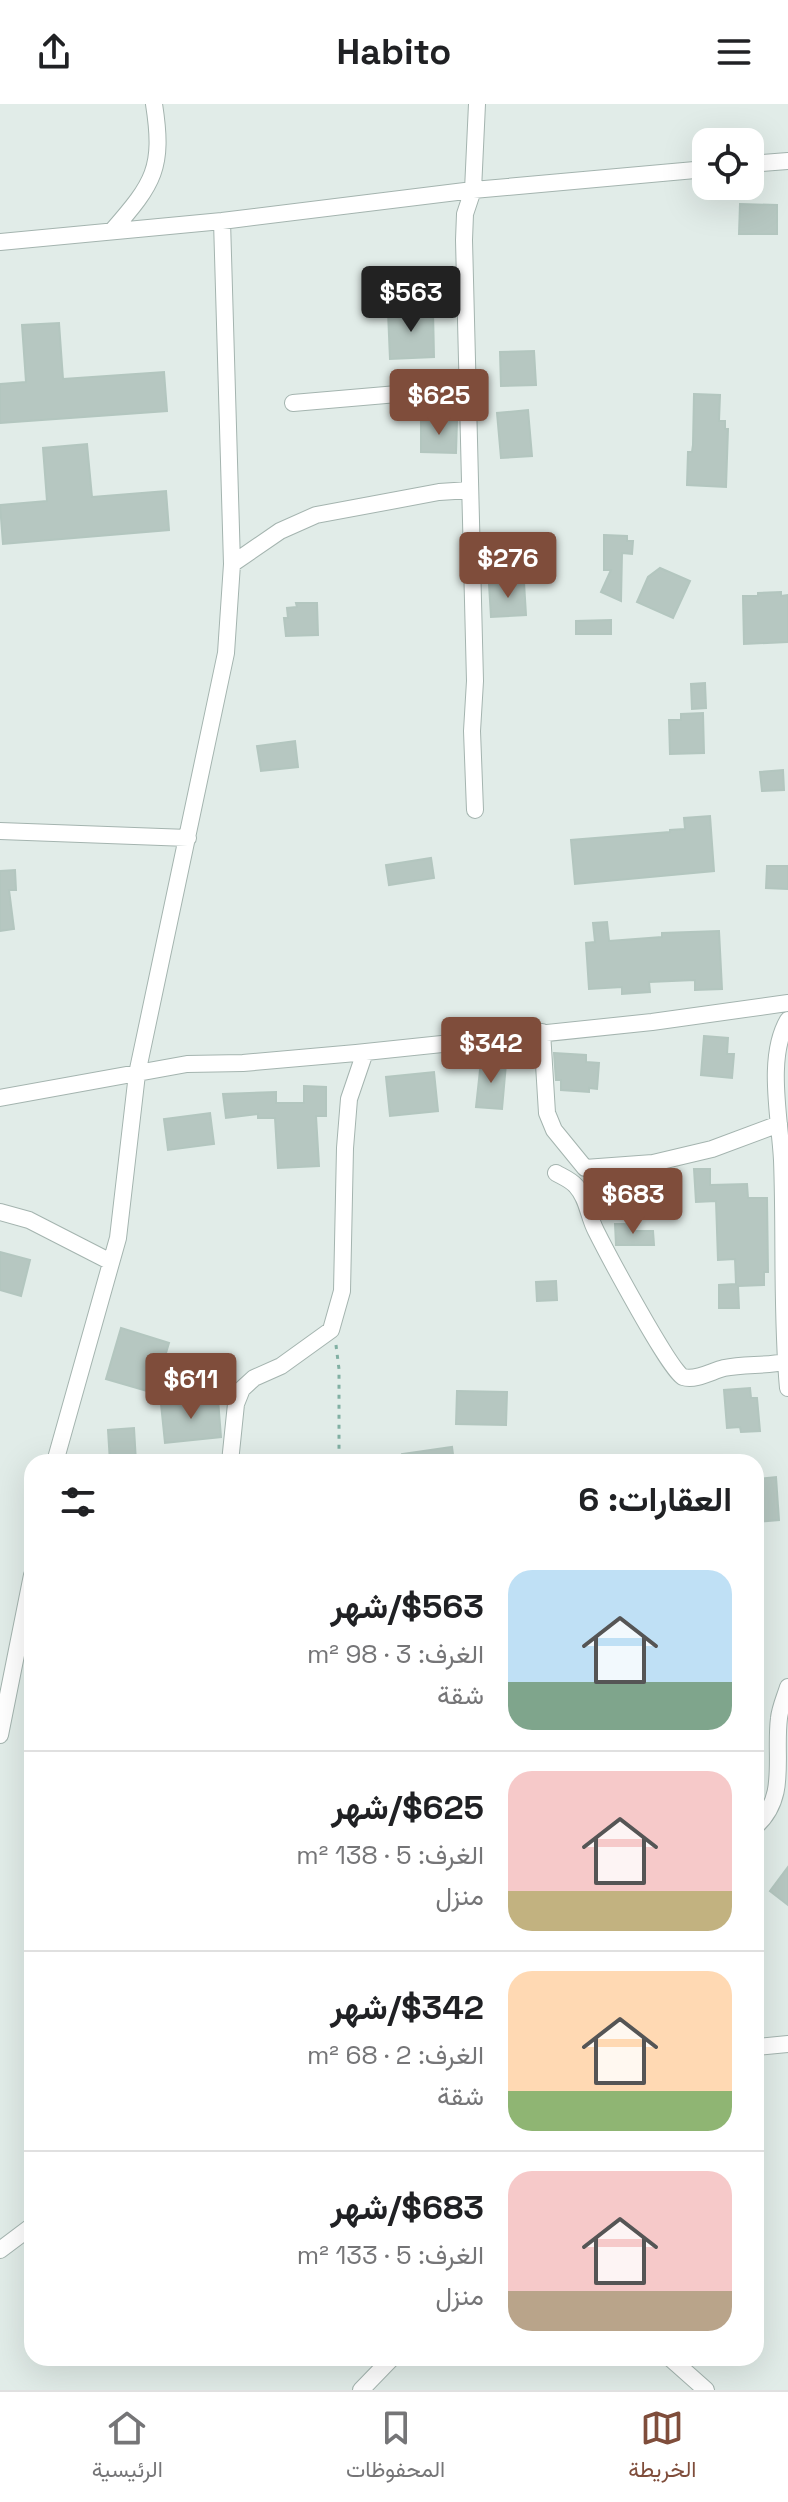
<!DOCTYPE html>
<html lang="ar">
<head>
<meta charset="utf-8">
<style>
	body { margin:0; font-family:"Space Grotesk",Vazirmatn,sans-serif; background:#f2f2f2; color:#202124; direction:rtl; height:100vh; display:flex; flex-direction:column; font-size:30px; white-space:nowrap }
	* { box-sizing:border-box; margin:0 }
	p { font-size:26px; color:#757577 }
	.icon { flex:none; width:44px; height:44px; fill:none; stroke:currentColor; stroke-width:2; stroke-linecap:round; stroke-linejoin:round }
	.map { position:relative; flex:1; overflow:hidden; direction:ltr }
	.details { position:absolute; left:24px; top:1350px; width:740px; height:912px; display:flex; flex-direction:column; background:#fff; border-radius:24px; box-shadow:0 8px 32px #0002; direction:rtl }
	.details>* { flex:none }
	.controls { position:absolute; left:692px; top:24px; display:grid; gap:16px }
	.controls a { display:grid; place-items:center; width:72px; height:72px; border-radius:16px; background:#fff; box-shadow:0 8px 32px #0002; font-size:40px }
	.price { position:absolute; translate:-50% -68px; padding:0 18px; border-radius:8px; background:#7f4d3b; color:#fff; font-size:26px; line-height:52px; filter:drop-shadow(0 2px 4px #0008) }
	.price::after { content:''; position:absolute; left:50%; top:48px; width:24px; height:18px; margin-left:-12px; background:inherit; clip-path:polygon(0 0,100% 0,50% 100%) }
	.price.current { background:#222; color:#fff }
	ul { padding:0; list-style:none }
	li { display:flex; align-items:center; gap:24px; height:200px; padding:0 32px }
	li+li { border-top:2px solid #e0e0e0 }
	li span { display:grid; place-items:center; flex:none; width:224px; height:160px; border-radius:24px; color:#555 }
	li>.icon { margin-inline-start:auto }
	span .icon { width:96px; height:96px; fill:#fffc; stroke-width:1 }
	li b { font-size:34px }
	h2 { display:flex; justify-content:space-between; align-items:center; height:96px; padding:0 32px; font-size:34px }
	header { display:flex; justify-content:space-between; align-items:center; height:104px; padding:0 32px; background:#fff; font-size:36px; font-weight:700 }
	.dock { display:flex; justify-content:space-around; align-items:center; height:112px; border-top:2px solid #e0e0e0; background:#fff; font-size:22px; color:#757577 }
	.dock a { display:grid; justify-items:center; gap:4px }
	.dock .current { color:#7f4d3b }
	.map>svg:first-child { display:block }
	.building { fill:#b6c7c1; stroke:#b3c6bf; stroke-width:2 }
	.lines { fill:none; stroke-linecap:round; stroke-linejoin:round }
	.minor-casing { stroke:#a4b4af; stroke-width:18 }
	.path { stroke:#81b0a3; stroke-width:3; stroke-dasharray:4 6; stroke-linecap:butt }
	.minor { stroke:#fff; stroke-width:16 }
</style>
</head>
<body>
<header><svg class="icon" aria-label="menu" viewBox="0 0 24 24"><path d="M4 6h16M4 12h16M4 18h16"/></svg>Habito<svg class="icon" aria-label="share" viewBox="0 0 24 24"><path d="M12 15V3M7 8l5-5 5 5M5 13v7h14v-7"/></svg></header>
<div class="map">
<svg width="788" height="2286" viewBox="0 0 788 2286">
	<rect width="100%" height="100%" fill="#e1ece8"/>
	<path class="building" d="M740 100 777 101V130H739Z
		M433 206 434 253 390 255 388 208Z
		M59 219 63 275 164 268 167 307 0 319V280L26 278 22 221Z
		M534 247 536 281 501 282 500 248Z
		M694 290 720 291 719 317H725V325H728L726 383 687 381 688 348H692L693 341Z
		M528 306 532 352 501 354 497 309Z
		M421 317H457L456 349 421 348Z
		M87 340 92 393 166 387 169 426 3 440 0 401 47 397 43 344Z
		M604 431 627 432V437H633L632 450 622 449 621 497 601 488 611 466H604Z
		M660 464 690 477 673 514 637 498 648 473Z
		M524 478 526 511 491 513 489 480Z
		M781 488V492L788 491V538L744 540 743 492H758V489Z
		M296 499H317L318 531 286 532 284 514H288L287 504 297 503Z
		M611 516V530H576V517Z
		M705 579 706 604 692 605 691 580Z
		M703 609 704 649 670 650 669 616H681V610Z
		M295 637 298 663 261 667 257 642Z
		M783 666 784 686 762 687 760 668Z
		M710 712 714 767 575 780 571 736 670 728V726L685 725 684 714Z
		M431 754 434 774 389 781 386 761Z
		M767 762H788V785L766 784Z
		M15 766 16 786H9L14 825 0 827V767Z
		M607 818 609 837 662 833V829L719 827 722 885 695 886V876L649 878 650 888 622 890V883L589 885 586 839 595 838 593 819Z
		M704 932 728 934 727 950H734L732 974 701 971Z
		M554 949 586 951V958L599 959 597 985 589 984V988L561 986V976H556Z
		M481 957 506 960 502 1005 476 1003Z
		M434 968 438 1007 390 1012 386 973Z
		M304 982 326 983V1012H316L319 1062 278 1064 275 1014H258V1010L226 1014 223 990 276 988V999H304Z
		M210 1009 214 1040 168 1046 164 1015Z
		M694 1065H710V1081L747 1080 748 1094H767L768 1168H764V1181L738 1182 739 1204H719V1181L736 1180 735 1155 718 1156 716 1097 696 1098Z
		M615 1120H631V1127H653L654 1141H616Z
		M0 1148 30 1156 21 1192 0 1186Z
		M556 1177 557 1196 537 1197 536 1178Z
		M121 1224 169 1239 154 1289 106 1275Z
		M750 1284 751 1294H757L760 1327 741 1328 740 1323 727 1324 724 1286Z
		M457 1287 507 1288 506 1321 456 1320Z
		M218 1295 221 1333 165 1339 161 1300Z
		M134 1324 136 1358H110L108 1326Z
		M452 1343 454 1358H403L402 1350Z
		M776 1373 779 1416 756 1418 758 1375Z
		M788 1763V1801L770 1787Z"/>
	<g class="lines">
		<defs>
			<path id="minor" d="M750 60 788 57
				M112 127C154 79 164 64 154 0
				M0 138 222 117 473 86 706 65
				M293 299 467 284
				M232 460 280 427 316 411 439 388 470 386
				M475 706 472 627 475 577 464 136 465 110 473 86 477 0
				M0 727 188 734
				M788 916C766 953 780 1015 782 1056 785 1132 781 1208 788 1284
				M542 928 547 1009 554 1026 585 1064 653 1059 712 1045 779 1020
				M0 994 187 960 243 959 356 949 652 918 788 899
				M556 1069C563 1073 571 1076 576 1082 588 1095 588 1112 596 1127 606 1147 671 1269 683 1273 696 1277 712 1267 724 1264 744 1260 765 1262 785 1258
				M0 1108 29 1116 111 1158
				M55 1358 118 1134 137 970 226 549 232 460 222 117
				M230 1358 236 1300 242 1285 254 1274 281 1262 331 1226 342 1187 345 1044 349 995 365 948
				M0 1631 32 1471
				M756 1722C788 1693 774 1654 779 1614 780 1604 785 1593 788 1583
				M756 1943 788 1940
				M0 2146 32 2122
				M670 2254 706 2286
				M361 2286 392 2254"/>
		</defs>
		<use href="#minor" class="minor-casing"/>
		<path class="path" d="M336 1241 339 1265V1358"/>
		<use href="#minor" class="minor"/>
	</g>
</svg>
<div class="controls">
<a><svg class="icon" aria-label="locate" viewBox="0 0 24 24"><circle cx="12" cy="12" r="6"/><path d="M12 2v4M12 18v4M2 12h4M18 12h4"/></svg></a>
</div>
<b class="price current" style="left:411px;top:230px">$563</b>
<b class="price" style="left:439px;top:333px">$625</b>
<b class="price" style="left:508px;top:496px">$276</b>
<b class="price" style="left:491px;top:981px">$342</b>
<b class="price" style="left:633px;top:1132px">$683</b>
<b class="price" style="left:191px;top:1317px">$611</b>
<section class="details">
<h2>العقارات: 6<svg class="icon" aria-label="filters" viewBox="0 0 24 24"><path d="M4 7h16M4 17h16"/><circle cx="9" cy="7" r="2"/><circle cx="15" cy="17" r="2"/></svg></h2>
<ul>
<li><span style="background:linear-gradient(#bfe0f5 70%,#7fa58c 0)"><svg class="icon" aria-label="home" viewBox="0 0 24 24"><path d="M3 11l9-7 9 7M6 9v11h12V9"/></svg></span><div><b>$563/شهر</b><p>الغرف: 3 · 98 m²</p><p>شقة</p></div></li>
<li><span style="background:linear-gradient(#f6c9c9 75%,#c2b280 0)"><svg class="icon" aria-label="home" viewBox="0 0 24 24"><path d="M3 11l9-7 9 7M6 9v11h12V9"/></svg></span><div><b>$625/شهر</b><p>الغرف: 5 · 138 m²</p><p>منزل</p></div></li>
<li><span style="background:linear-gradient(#ffd9b3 75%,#8fb573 0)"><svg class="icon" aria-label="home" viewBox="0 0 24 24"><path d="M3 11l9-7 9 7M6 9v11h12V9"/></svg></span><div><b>$342/شهر</b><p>الغرف: 2 · 68 m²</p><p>شقة</p></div></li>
<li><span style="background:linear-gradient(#f6c9c9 75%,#b9a48a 0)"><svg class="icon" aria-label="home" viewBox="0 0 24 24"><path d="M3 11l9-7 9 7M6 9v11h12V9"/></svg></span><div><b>$683/شهر</b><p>الغرف: 5 · 133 m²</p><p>منزل</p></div></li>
</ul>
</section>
</div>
<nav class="dock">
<a class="current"><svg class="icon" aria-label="map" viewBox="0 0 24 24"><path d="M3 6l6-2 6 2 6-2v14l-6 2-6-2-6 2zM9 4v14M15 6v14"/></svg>الخريطة</a>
<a><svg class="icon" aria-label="saved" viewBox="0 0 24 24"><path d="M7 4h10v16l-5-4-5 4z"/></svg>المحفوظات</a>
<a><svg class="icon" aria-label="home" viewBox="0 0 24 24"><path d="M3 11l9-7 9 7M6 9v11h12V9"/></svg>الرئيسية</a>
</nav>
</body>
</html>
